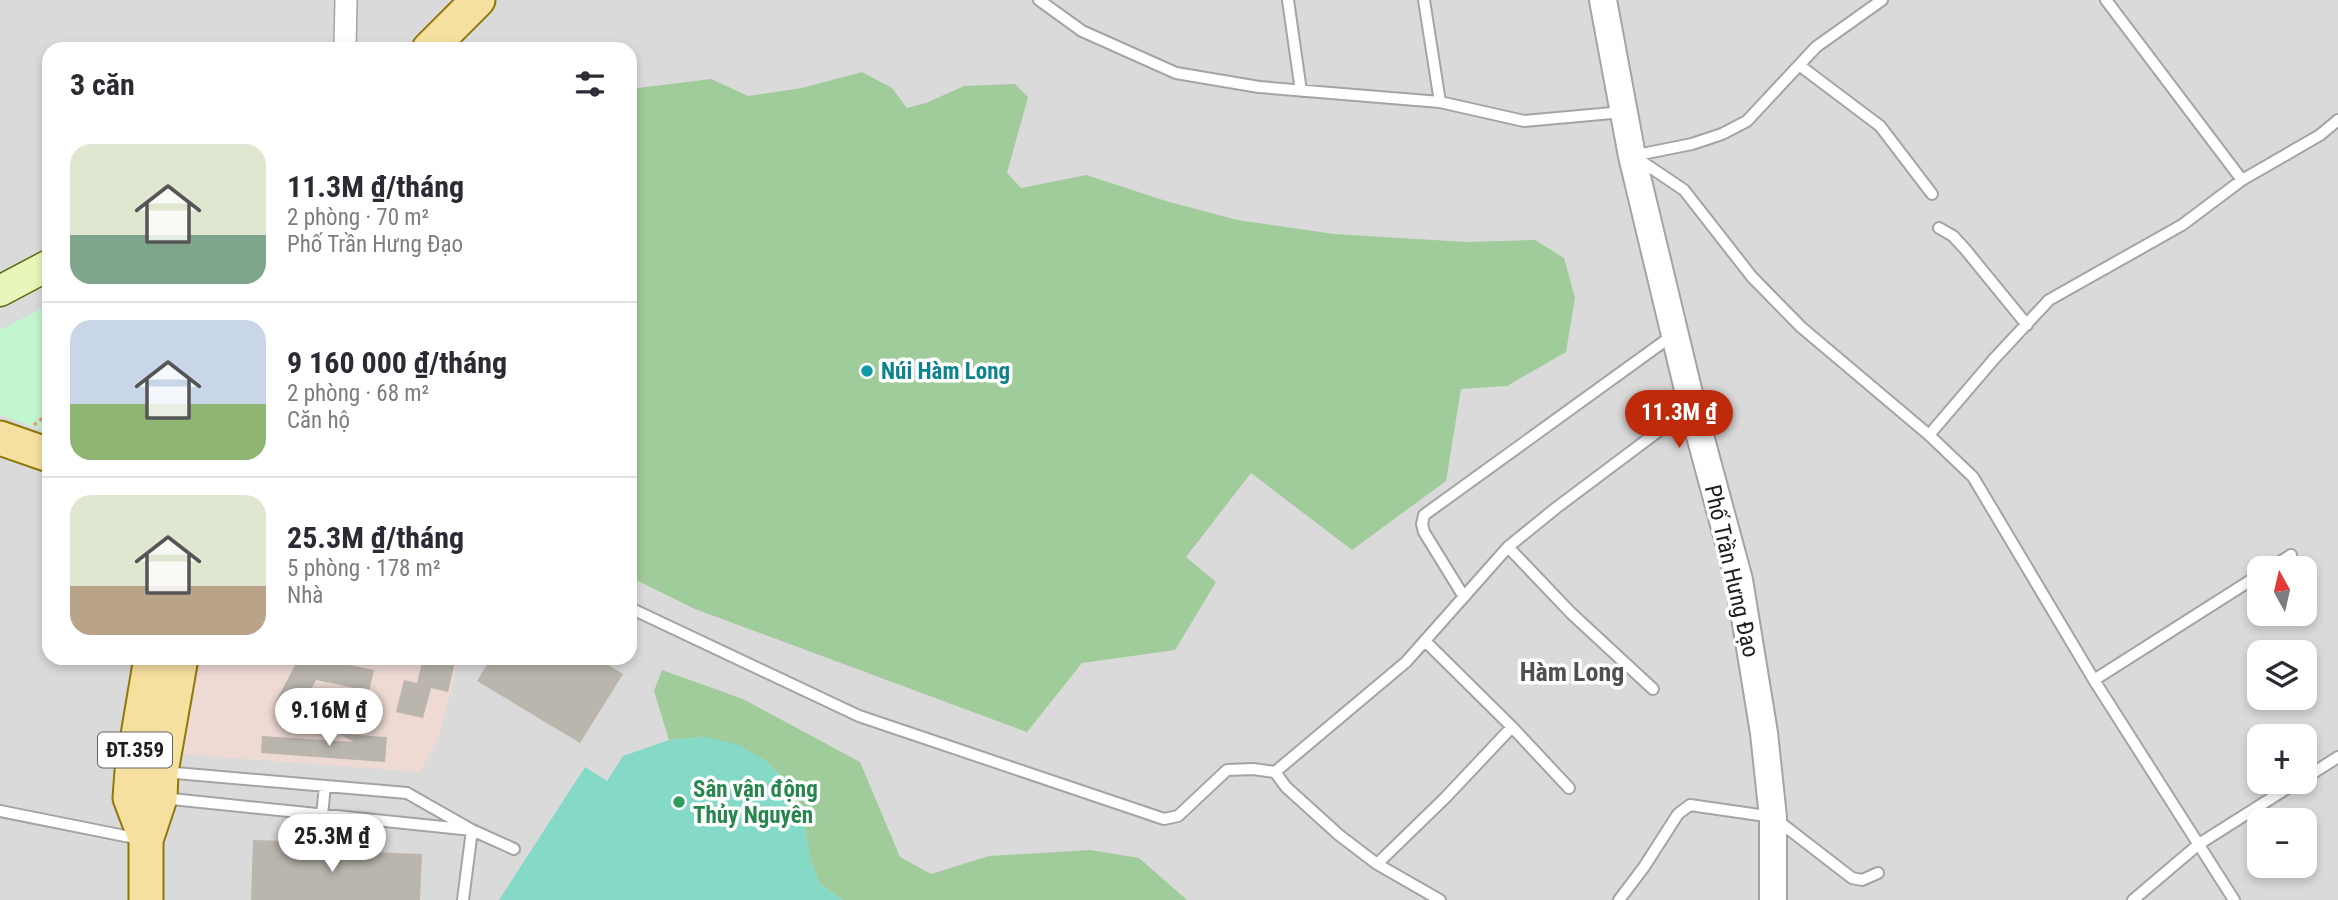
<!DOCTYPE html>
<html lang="vi">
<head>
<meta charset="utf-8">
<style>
	body { margin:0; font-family:"Roboto Condensed",sans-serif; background:#f7f7f7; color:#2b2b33; height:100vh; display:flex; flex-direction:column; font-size:26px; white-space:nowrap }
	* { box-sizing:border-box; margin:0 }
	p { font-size:23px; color:#7c7c81 }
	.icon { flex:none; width:38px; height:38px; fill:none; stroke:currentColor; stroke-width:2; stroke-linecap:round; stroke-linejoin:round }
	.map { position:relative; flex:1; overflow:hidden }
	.sheet { position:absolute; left:42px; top:42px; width:595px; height:623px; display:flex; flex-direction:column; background:#fff; border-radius:21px; box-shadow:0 4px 10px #0003 }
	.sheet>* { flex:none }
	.needle { width:46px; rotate:352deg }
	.buttons { position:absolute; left:2247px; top:556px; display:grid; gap:14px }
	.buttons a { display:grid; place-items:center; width:70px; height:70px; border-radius:14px; background:#fff; box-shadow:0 4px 10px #0003; font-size:35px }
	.price { position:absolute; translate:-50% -60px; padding:0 16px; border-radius:24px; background:#fff; color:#222; font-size:23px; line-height:46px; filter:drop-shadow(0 2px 4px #0008) }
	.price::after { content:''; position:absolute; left:50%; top:42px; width:21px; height:16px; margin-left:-10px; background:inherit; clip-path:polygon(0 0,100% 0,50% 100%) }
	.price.active { background:#bf2a0b; color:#fff }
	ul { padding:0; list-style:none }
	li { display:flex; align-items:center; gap:21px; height:175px; padding:0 28px }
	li+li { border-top:2px solid #e1e1e2 }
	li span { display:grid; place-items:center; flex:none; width:196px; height:140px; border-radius:21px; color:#555 }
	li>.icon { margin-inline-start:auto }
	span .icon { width:84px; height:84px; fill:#fffc; stroke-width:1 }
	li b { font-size:30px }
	h2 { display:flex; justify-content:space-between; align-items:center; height:84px; padding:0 28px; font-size:30px }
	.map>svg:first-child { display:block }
	.residential { fill:#dbdada; fill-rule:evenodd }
	.commercial { fill:#eed9d3 }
	.forest { fill:#a0cb9a }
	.park { fill:#c2f6cf }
	.pitch { fill:#85d9c7 }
	.building { fill:#bab5ad }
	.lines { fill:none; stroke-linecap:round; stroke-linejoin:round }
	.service-casing { stroke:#a4a4a4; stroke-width:14 }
	.minor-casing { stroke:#a4a4a4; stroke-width:24 }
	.tertiary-casing { stroke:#a4a4a4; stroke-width:30 }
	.secondary-casing { stroke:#526d0b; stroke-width:33 }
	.primary-casing { stroke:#8e7808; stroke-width:37 }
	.path { stroke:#f29470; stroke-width:3.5; stroke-dasharray:3.5 3.5; stroke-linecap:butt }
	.service { stroke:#fff; stroke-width:10 }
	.minor { stroke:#fff; stroke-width:21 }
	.tertiary { stroke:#fff; stroke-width:26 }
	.secondary { stroke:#e8f6b9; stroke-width:30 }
	.primary { stroke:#f6e0a0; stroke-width:33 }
	.culture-dot { fill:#0f9aa8; stroke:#fff; stroke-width:2.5 }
	.leisure-dot { fill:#2e9e5b; stroke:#fff; stroke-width:2.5 }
	.labels { text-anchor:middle; stroke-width:7; stroke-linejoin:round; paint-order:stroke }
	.shield { fill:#fff; stroke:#616161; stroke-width:2 }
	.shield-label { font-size:21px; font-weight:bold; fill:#1d1d1d }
	.culture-label { font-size:23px; font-weight:bold; fill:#0d838f; stroke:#fff; text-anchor:start }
	.street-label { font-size:23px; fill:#1d1d1d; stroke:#fff }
	.leisure-label { font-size:23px; font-weight:bold; fill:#27864d; stroke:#fff; text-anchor:start }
	.quarter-label { font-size:26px; font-weight:bold; fill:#505050; stroke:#fff }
</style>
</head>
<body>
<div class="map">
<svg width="2338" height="900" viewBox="0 0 2338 900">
	<rect width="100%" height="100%" fill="#eeece3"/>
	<path class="residential" d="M0 0H2338V900H0ZM49 49H630V658H49ZM2259 569H2305V614H2259ZM2259 653H2305V698H2259ZM2259 737H2305V782H2259ZM2259 821H2305V866H2259Z"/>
	<path class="commercial" d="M198 658H460L437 741 420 772 181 754Z"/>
	<path class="forest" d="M862 72 892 88 907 108 926 103 964 86 1015 84 1028 97 1007 173 1021 188 1086 175 1166 201 1237 220 1334 234 1466 242 1535 240 1564 258 1575 298 1566 352 1507 386 1461 389 1446 481 1352 550 1251 473 1186 557 1216 582 1175 650 1082 663 1027 732 695 609 630 577V89L711 79 748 96 802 88Z
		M662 670 743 699 860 762 900 857 931 874 989 856 1090 850 1139 858 1187 900H843L820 884 810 859 804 820 789 784 765 760 704 737 669 740 654 691Z"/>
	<path class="park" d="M49 305V432L0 415V330Z"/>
	<path class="pitch" d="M704 737 737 744 765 760 789 784 804 820 810 859 820 884 843 900H499L585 767 607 781 623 756 669 740Z"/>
	<path class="building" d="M299 658H330V661L374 670 369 691 316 680 299 713 276 701Z
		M423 658H456L448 692 431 688 423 718 396 712 404 680 417 683Z
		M491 658H597L623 674 580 743 477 681Z
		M339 734 387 737 385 762 261 753 262 736 354 742Z
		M253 840 318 842V850L422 854 420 900H251Z"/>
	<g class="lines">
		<defs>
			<path id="service" d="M1039 0 1082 31 1176 73 1259 87 1440 102 1524 121 1623 112
				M1288 0 1301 91
				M1424 0 1440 102
				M2106 0 2242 180
				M1799 65 1880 126 1932 194
				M1632 156 1692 144 1722 134 1747 121 1816 47 1882 0
				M1638 159 1684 190 1752 277 1801 327 1929 435 1973 477 2094 680 2234 900
				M1939 228 1953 236 1965 249 2027 325
				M1929 435 1994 359 2049 300 2182 225 2242 180 2320 135 2338 120
				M1508 547 1571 613 1653 689
				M2269 569 2291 555
				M1464 597 1424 532 1422 524 1424 515 1673 335
				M630 608 859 716 1164 819 1178 816 1227 770 1253 769 1275 772 1286 787 1339 835 1377 864 1440 900
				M1425 641 1512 727 1569 788
				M2094 680 2259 575
				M164 772 407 793 472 830 514 849
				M1275 772 1406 662 1508 547 1556 508 1692 406
				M2305 778 2338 757
				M162 798 472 830 463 900
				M0 811 140 839
				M322 815 325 786
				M1377 864 1445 798 1512 727
				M1619 900 1644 867 1678 814 1690 805 1773 817 1852 878 1862 880 1878 873
				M2133 900 2199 844 2297 782"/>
			<path id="minor" d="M345 49 346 0"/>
			<path id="tertiary" d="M1603 0 1632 156 1692 406 1739 580 1764 733 1773 817V900"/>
			<path id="secondary" d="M0 291 49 265"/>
			<path id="primary" d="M429 49 478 0
				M0 438 49 455
				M146 840 130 798 132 771 151 658
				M146 900V840L160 798 161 772 181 658"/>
		</defs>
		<use href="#service" class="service-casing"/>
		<use href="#minor" class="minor-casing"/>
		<use href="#tertiary" class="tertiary-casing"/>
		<use href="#secondary" class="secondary-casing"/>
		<use href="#primary" class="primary-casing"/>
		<path class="path" d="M34 425 49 413"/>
		<use href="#service" class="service"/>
		<use href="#minor" class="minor"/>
		<use href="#tertiary" class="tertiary"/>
		<use href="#secondary" class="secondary"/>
		<use href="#primary" class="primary"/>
	</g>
	<circle class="culture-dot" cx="867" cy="371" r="7"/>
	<circle class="leisure-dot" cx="679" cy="802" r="7"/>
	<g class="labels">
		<rect class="shield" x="98" y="732.5" width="74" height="35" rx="5"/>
		<g class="shield-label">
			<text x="135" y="757">ĐT.359</text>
		</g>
		<g class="culture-label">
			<text x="881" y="379">Núi Hàm Long</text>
		</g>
		<g class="street-label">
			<text transform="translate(1732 571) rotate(77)" y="8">Phố Trần Hưng Đạo</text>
		</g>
		<g class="leisure-label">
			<text x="693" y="797">Sân vận động<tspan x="693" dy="26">Thủy Nguyên</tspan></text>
		</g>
		<g class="quarter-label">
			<text x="1572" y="681">Hàm Long</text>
		</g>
	</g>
</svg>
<div class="buttons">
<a><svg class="needle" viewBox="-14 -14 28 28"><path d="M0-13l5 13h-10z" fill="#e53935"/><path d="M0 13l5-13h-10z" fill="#7c7c81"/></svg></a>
<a><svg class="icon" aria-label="layers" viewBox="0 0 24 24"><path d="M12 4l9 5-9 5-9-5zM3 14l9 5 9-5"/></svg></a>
<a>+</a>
<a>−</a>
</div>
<b class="price active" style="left:1679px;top:450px">11.3M ₫</b>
<b class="price" style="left:329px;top:748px">9.16M ₫</b>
<b class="price" style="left:332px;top:874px">25.3M ₫</b>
<section class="sheet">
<h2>3 căn<svg class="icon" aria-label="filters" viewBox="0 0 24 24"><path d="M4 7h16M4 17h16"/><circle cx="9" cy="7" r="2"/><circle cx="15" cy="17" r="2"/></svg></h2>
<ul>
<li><span style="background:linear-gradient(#dfe7d0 65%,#7fa58c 0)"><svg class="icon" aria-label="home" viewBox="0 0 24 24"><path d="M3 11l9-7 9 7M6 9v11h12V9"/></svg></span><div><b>11.3M ₫/tháng</b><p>2 phòng · 70 m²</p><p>Phố Trần Hưng Đạo</p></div></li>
<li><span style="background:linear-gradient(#c9d6e8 60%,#8fb573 0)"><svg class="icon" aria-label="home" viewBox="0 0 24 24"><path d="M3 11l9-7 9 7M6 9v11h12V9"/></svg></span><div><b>9 160 000 ₫/tháng</b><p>2 phòng · 68 m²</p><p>Căn hộ</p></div></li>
<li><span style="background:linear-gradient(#dfe7d0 65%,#b9a48a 0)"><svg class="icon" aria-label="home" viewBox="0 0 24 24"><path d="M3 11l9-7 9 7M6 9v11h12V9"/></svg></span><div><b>25.3M ₫/tháng</b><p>5 phòng · 178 m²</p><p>Nhà</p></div></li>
</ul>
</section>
</div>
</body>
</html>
